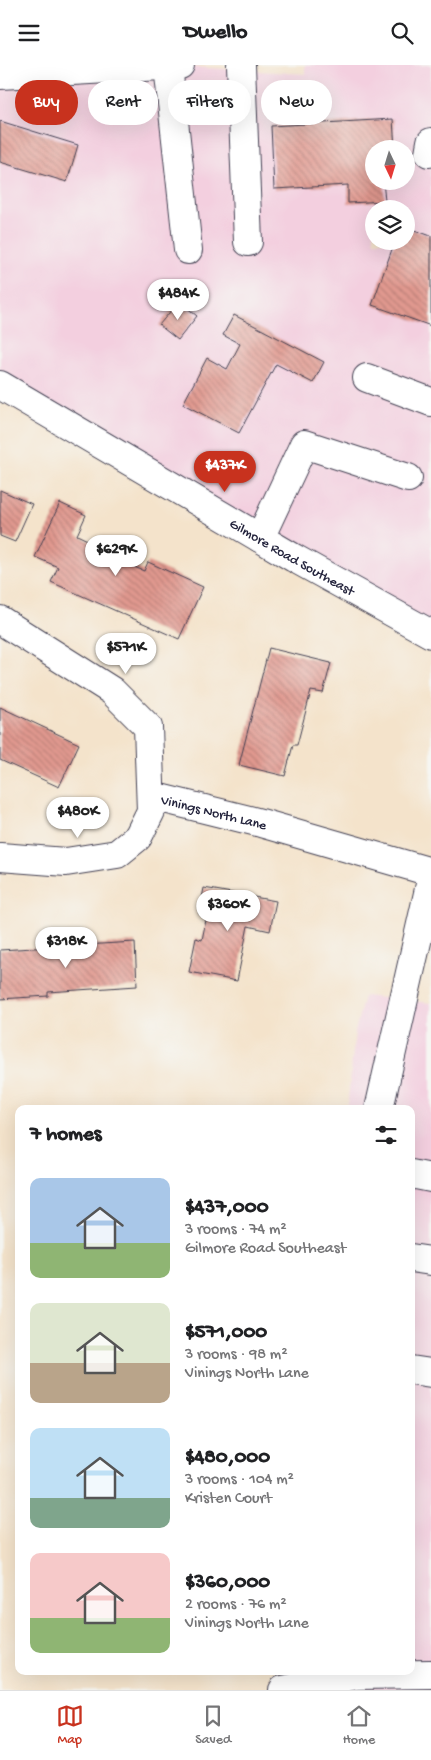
<!DOCTYPE html>
<html lang="en">
<head>
<meta charset="utf-8">
<style>
	body { margin:0; font-family:"Gochi Hand",sans-serif; background:#f6f6f6; color:#202124; height:100vh; display:flex; flex-direction:column; font-size:19px; white-space:nowrap }
	* { box-sizing:border-box; margin:0 }
	p { font-size:16px; color:#757577 }
	.icon { flex:none; width:28px; height:28px; fill:none; stroke:currentColor; stroke-width:2; stroke-linecap:round; stroke-linejoin:round }
	.map { position:relative; flex:1; overflow:hidden }
	.drawer { position:absolute; left:15px; top:1040px; width:400px; height:570px; display:flex; flex-direction:column; background:#fff; border-radius:10px; box-shadow:0 5px 20px #0002 }
	.drawer>* { flex:none }
	.guide { position:absolute; left:15px; top:15px; width:401px; height:45px; display:flex; gap:10px }
	.needle { width:32px; rotate:176deg }
	.fabs { position:absolute; left:365px; top:75px; display:grid; gap:10px }
	.fabs a { display:grid; place-items:center; width:50px; height:50px; border-radius:50%; background:#fff; box-shadow:0 5px 20px #0002; font-size:25px }
	.price { position:absolute; translate:-50% -42px; padding:0 11px; border-radius:18px; background:#fff; color:#222; font-size:16px; line-height:32px; filter:drop-shadow(0 1px 2px #0008) }
	.price::after { content:''; position:absolute; left:50%; top:30px; width:15px; height:11px; margin-left:-8px; background:inherit; clip-path:polygon(0 0,100% 0,50% 100%) }
	.price.current { background:#c8321e; color:#fff }
	ul { padding:0; list-style:none }
	li { display:flex; align-items:center; gap:15px; height:125px; padding:0 15px }
	li span { display:grid; place-items:center; flex:none; width:140px; height:100px; border-radius:10px; color:#555 }
	li>.icon { margin-inline-start:auto }
	span .icon { width:60px; height:60px; fill:#fffc; stroke-width:1 }
	li b { font-size:21px }
	h2 { display:flex; justify-content:space-between; align-items:center; height:60px; padding:0 15px; font-size:21px }
	.pill { padding:0 18px; border-radius:22px; background:#fff; box-shadow:0 5px 20px #0002; font-size:18px; line-height:45px }
	.pill.current { background:#c8321e; color:#fff }
	header { display:flex; justify-content:space-between; align-items:center; height:65px; padding:0 15px; background:#fff; font-size:22px; font-weight:700 }
	.tab-bar { display:flex; justify-content:space-around; align-items:center; height:70px; border-top:1px solid #e0e0e0; background:#fff; font-size:14px; color:#757577 }
	.tab-bar a { display:grid; justify-items:center; gap:2px }
	.tab-bar .current { color:#c8321e }
	.map>svg:first-child { display:block }
	.built { fill:#f3cfdf; fill-rule:evenodd }
	.building { fill:url(#building-back-hatch) }
	.lines { fill:none; stroke-linecap:round; stroke-linejoin:round }
	.minor-casing { stroke:#423f51; stroke-width:30 }
	.major-casing { stroke:#423f51; stroke-width:30 }
	.minor { stroke:#fff; stroke-width:28 }
	.major { stroke:#fff; stroke-width:28 }
	.labels { text-anchor:middle; stroke-width:4; stroke-linejoin:round; paint-order:stroke }
	.street-label { font-size:14px; fill:#22223b; stroke:#f6f6f2 }
</style>
</head>
<body>
<header><svg class="icon" aria-label="menu" viewBox="0 0 24 24"><path d="M4 6h16M4 12h16M4 18h16"/></svg>Dwello<svg class="icon" aria-label="search" viewBox="0 0 24 24"><circle cx="10" cy="10" r="6"/><path d="M15 15l6 6"/></svg></header>
<div class="map">
<svg width="431" height="1625" viewBox="0 0 431 1625">
	<defs>
		<pattern id="building-back-hatch" width="6" height="6" patternUnits="userSpaceOnUse" patternTransform="scale(1.25)"><rect width="6" height="6" fill="#e1998f"/><path d="M-1 5l2 2M0 0l6 6M5-1l2 2" fill="none" stroke="#b67c76"/></pattern>
	</defs>
	<rect width="100%" height="100%" fill="#f6f6f2"/>
	<filter id="ink" filterUnits="userSpaceOnUse"><feTurbulence type="fractalNoise" baseFrequency=".02" numOctaves="2"/><feDisplacementMap in="SourceGraphic" scale="10" xChannelSelector="R" yChannelSelector="G"/><feConvolveMatrix kernelMatrix="1 2 1 2 8 2 1 2 1" color-interpolation-filters="sRGB"/></filter>
	<filter id="wash" filterUnits="userSpaceOnUse"><feTurbulence type="fractalNoise" baseFrequency=".0096" numOctaves="4" result="noise"/><feDisplacementMap in="SourceGraphic" scale="20" xChannelSelector="R" yChannelSelector="G"/><feGaussianBlur stdDeviation="1.12" result="paint"/><feColorMatrix in="noise" values="0 0 0 0 0 0 0 0 0 0 0 0 0 0 0 0 0 1.4 0 .05"/><feComposite in="paint" operator="in"/></filter>
	<g filter="url(#wash)">
		<rect width="100%" height="100%" fill="#f4e3cb"/>
		<path class="built" d="M0 0H159L305 9V0H431V562L0 330ZM374 84H406V116H374ZM374 144H406V176H374Z
			M364 931 431 938V1625H315L411 1606V1044H347L355 967Z"/>
		<g id="blocks">
			<path class="building" d="M393 54 395 84H374V116H383L385 136 348 138V120L274 124 271 61Z
				M0 56 78 80 67 117 0 97Z
				M406 162 431 171V261L372 240 395 176H406Z
				M179 236 197 251 178 275 159 260Z
				M234 250 324 297 313 318 276 299 239 368 183 339 207 293 227 304 240 279 223 270Z
				M0 425 32 439 15 477 0 471Z
				M60 438 86 450 77 470 98 480 102 472 128 484 122 497 144 506 148 497 203 522 179 574 51 517 58 502 35 492Z
				M269 583 331 598 323 628 311 626 297 680H293L285 711 239 700Z
				M0 642 79 679 59 722 0 695Z
				M204 823 276 836 270 866 248 861 237 916 189 907 196 873 202 875 207 850 199 849Z
				M135 877 137 921 48 927V931L0 934V885Z"/>
		</g>
	</g>
	<g filter="url(#ink)">
		<use href="#blocks" fill-opacity="0" stroke="#423f51" stroke-width="1"/>
		<g class="lines">
			<defs>
				<g id="minor">
					<path d="M241 0 248 177"/>
					<path d="M168 1 188 185"/>
					<path d="M0 10 180 0"/>
					<path d="M429 88 431 77"/>
					<path d="M367 313 431 337"/>
					<path id="s1" d="M0 320 294 493 431 569"/>
					<path d="M260 473 304 379 408 413"/>
					<path d="M0 555 112 626 148 662 151 746 138 772 117 789 66 797 0 792"/>
					<path id="s2" d="M152 731 261 758 431 807"/>
					<path d="M411 1109 431 1113"/>
					<path d="M411 1193 431 1196"/>
					<path d="M411 1305 431 1308"/>
					<path d="M283 1625 357 1610 431 1609"/>
				</g>
				<path id="major" d="M379 1044 431 815
					M306 1625 308 1606"/>
			</defs>
			<use href="#minor" class="minor-casing"/>
			<use href="#major" class="major-casing"/>
			<use href="#minor" class="minor"/>
			<use href="#major" class="major"/>
		</g>
	</g>
	<g class="labels">
		<g class="street-label">
			<text dy="5" stroke="none"><textPath href="#s1" startOffset="339">Gilmore Road Southeast</textPath></text>
			<text dy="5" stroke="none"><textPath href="#s2" startOffset="64">Vinings North Lane</textPath></text>
		</g>
	</g>
</svg>
<div class="fabs">
<a><svg class="needle" viewBox="-14 -14 28 28"><path d="M0-13l5 13h-10z" fill="#e53935"/><path d="M0 13l5-13h-10z" fill="#757577"/></svg></a>
<a><svg class="icon" aria-label="layers" viewBox="0 0 24 24"><path d="M12 4l9 5-9 5-9-5zM3 14l9 5 9-5"/></svg></a>
</div>
<b class="price" style="left:178px;top:256px">$484K</b>
<b class="price current" style="left:225px;top:428px">$437K</b>
<b class="price" style="left:116px;top:512px">$629K</b>
<b class="price" style="left:126px;top:610px">$571K</b>
<b class="price" style="left:78px;top:774px">$480K</b>
<b class="price" style="left:228px;top:867px">$360K</b>
<b class="price" style="left:66px;top:904px">$318K</b>
<div class="guide">
<a class="pill current">Buy</a>
<a class="pill">Rent</a>
<a class="pill">Filters</a>
<a class="pill">New</a>
</div>
<section class="drawer">
<h2>7 homes<svg class="icon" aria-label="filters" viewBox="0 0 24 24"><path d="M4 7h16M4 17h16"/><circle cx="9" cy="7" r="2"/><circle cx="15" cy="17" r="2"/></svg></h2>
<ul>
<li><span style="background:linear-gradient(#a9c7e8 65%,#8fb573 0)"><svg class="icon" aria-label="home" viewBox="0 0 24 24"><path d="M3 11l9-7 9 7M6 9v11h12V9"/></svg></span><div><b>$437,000</b><p>3 rooms · 74 m²</p><p>Gilmore Road Southeast</p></div></li>
<li><span style="background:linear-gradient(#dfe7d0 60%,#b9a48a 0)"><svg class="icon" aria-label="home" viewBox="0 0 24 24"><path d="M3 11l9-7 9 7M6 9v11h12V9"/></svg></span><div><b>$571,000</b><p>3 rooms · 98 m²</p><p>Vinings North Lane</p></div></li>
<li><span style="background:linear-gradient(#bfe0f5 70%,#7fa58c 0)"><svg class="icon" aria-label="home" viewBox="0 0 24 24"><path d="M3 11l9-7 9 7M6 9v11h12V9"/></svg></span><div><b>$480,000</b><p>3 rooms · 104 m²</p><p>Kristen Court</p></div></li>
<li><span style="background:linear-gradient(#f6c9c9 65%,#8fb573 0)"><svg class="icon" aria-label="home" viewBox="0 0 24 24"><path d="M3 11l9-7 9 7M6 9v11h12V9"/></svg></span><div><b>$360,000</b><p>2 rooms · 76 m²</p><p>Vinings North Lane</p></div></li>
</ul>
</section>
</div>
<nav class="tab-bar">
<a class="current"><svg class="icon" aria-label="map" viewBox="0 0 24 24"><path d="M3 6l6-2 6 2 6-2v14l-6 2-6-2-6 2zM9 4v14M15 6v14"/></svg>Map</a>
<a><svg class="icon" aria-label="saved" viewBox="0 0 24 24"><path d="M7 4h10v16l-5-4-5 4z"/></svg>Saved</a>
<a><svg class="icon" aria-label="home" viewBox="0 0 24 24"><path d="M3 11l9-7 9 7M6 9v11h12V9"/></svg>Home</a>
</nav>
</body>
</html>
